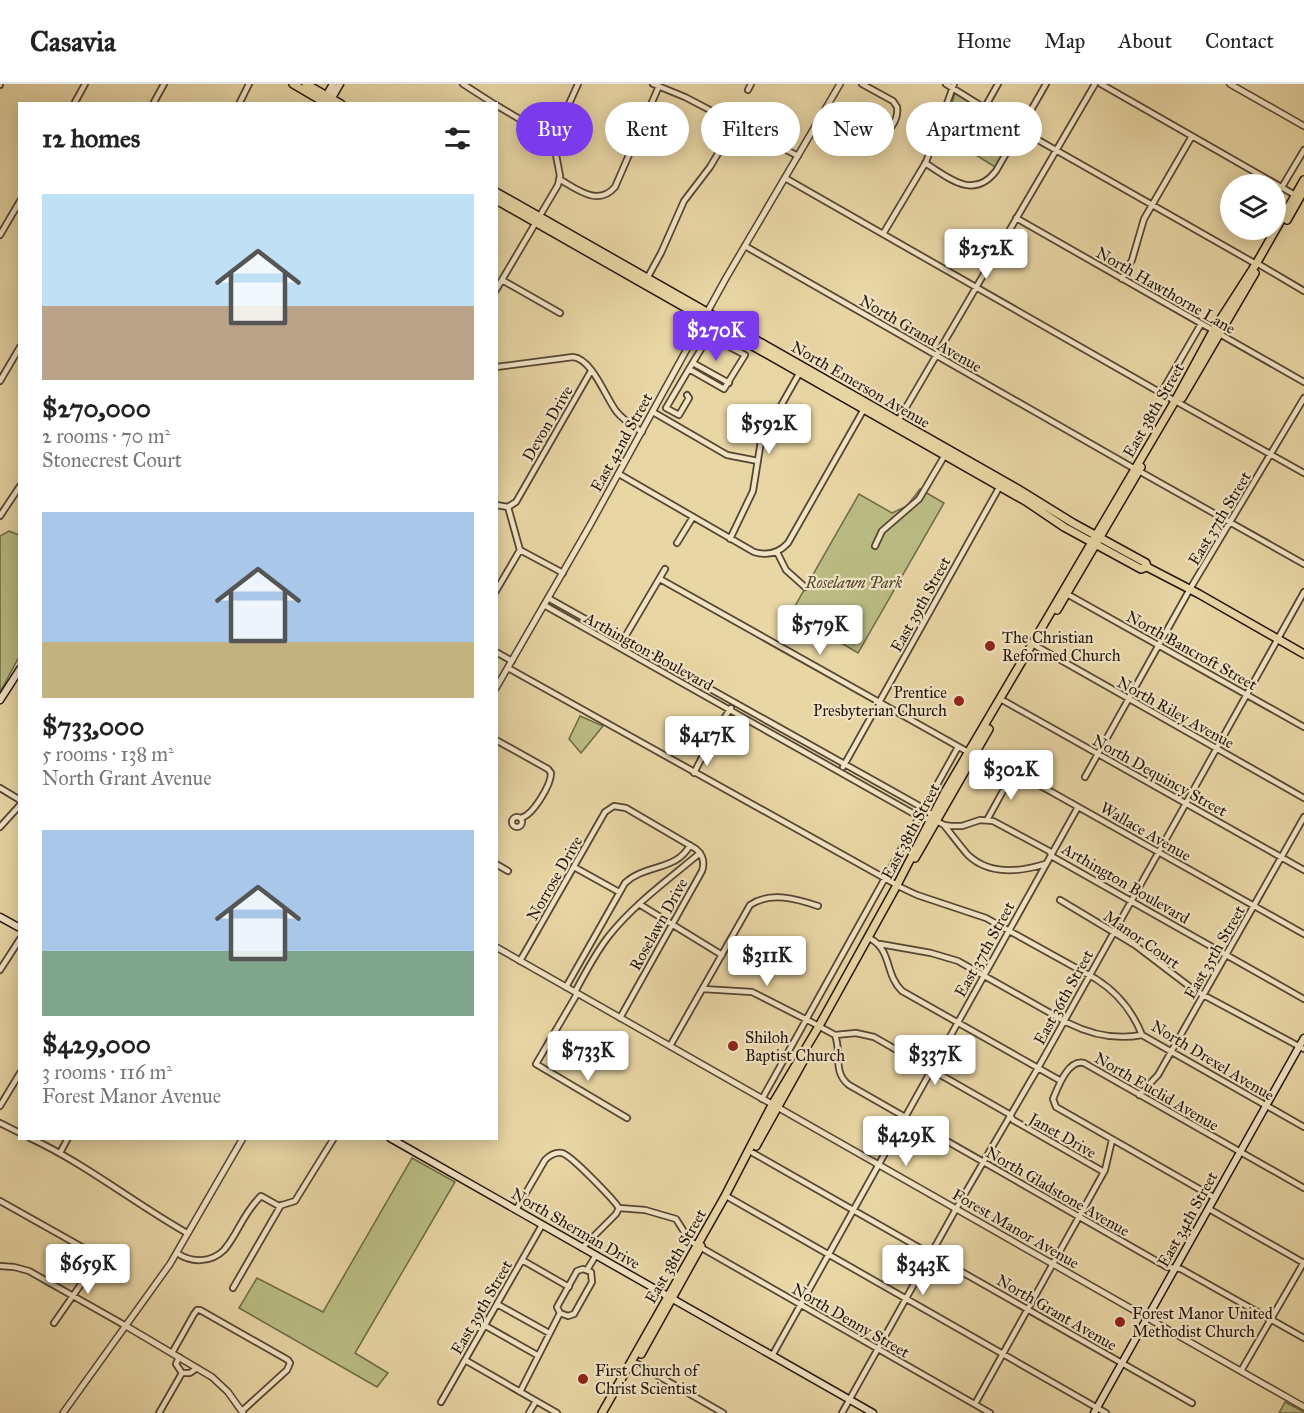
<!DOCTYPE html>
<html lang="en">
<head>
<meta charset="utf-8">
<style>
	body { margin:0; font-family:"IM FELL Great Primer",serif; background:#f6f6f6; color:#222; height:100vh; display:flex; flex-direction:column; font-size:22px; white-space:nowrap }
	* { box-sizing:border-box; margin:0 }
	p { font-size:20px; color:#767676 }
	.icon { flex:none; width:33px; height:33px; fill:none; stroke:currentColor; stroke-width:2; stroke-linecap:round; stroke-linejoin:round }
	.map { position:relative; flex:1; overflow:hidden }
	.side { position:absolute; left:18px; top:18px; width:480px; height:1038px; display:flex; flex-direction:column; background:#fff; border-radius:0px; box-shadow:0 3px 15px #0003 }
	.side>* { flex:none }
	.hud { position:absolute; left:516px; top:18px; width:570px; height:54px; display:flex; gap:12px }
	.controls { position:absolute; left:1220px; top:90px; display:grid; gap:12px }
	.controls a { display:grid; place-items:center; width:66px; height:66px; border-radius:50%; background:#fff; box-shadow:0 3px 15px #0003; font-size:30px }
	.price { position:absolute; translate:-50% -51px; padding:0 14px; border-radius:6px; background:#fff; color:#222; font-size:20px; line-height:39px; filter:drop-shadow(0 2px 3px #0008) }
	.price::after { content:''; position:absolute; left:50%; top:36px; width:18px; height:14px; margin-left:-9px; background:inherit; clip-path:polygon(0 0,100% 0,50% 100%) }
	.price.active { background:#7c3aed; color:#fff }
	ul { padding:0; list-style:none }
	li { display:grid; align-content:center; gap:12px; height:318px; padding:0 24px }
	li span { display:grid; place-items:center; height:186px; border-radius:0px; color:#555 }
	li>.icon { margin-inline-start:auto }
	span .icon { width:108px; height:108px; fill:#fffc; stroke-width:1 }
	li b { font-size:26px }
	h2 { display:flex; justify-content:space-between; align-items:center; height:72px; padding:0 24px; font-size:26px }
	.tag { padding:0 21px; border-radius:27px; background:#fff; box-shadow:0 3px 15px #0003; font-size:21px; line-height:54px }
	.tag.active { background:#7c3aed; color:#fff }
	header { display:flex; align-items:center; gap:36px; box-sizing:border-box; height:84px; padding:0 30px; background:#fff; border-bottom:2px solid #e0e0e0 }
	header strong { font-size:28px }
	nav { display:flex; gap:33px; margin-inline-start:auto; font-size:21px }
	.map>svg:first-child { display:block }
	.green { fill:#babd84; stroke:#6e6948; stroke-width:1.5 }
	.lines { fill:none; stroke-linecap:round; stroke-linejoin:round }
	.minor-casing { stroke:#544533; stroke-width:8 }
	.tertiary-casing { stroke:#544533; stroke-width:8 }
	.secondary-casing { stroke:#22150d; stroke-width:9 }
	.primary-casing { stroke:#22150d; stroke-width:10 }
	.minor { stroke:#f1e4c4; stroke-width:4.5 }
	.tertiary { stroke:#f1e4c4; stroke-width:5 }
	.secondary { stroke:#f1e4c4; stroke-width:6 }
	.primary { stroke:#e9d6a5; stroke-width:7 }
	.poi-dot { fill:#8f2418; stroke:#f1e4c4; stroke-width:2 }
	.labels { text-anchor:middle; stroke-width:4.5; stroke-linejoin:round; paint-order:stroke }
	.street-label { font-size:16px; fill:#22150d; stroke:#f1e4c4 }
	.park-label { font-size:16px; font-style:italic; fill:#504731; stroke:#f1e4c4 }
	.poi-label { font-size:16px; fill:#22150d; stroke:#f1e4c4; text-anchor:start }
</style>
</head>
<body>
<header>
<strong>Casavia</strong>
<nav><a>Home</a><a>Map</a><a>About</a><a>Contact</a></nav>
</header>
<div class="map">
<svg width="1304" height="1329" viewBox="0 0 1304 1329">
	<rect width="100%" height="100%" fill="#e9d6a5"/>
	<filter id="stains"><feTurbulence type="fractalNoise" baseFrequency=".00333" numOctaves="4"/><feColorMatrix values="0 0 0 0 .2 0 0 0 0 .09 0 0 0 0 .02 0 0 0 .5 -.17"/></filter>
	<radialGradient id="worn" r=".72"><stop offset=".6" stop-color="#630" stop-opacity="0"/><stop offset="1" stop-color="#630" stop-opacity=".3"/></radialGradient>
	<path class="green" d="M955 9 1016 47 995 83 942 50Z
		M920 405 944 419 858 569 791 529 859 410 892 429 907 422Z
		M9 447 19 451V573L0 608V452Z
		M580 632 603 642 581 669 569 655Z
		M412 1074 455 1098 355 1269 388 1289 377 1303 239 1224 257 1194 323 1228Z
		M1285 1318 1304 1328V1329H1279Z"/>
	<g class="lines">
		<defs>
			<path id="minor" d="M463 0 494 20
				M653 0 685 13 798 72
				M946 0 1017 44 1256 180
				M1101 0 1295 111
				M0 1V0
				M748 6 751 0
				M74 20 85 0
				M153 20 164 0
				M239 20 249 0
				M496 21 553 55
				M985 23 998 0
				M825 26 872 53C887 55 899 36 897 23L893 17 862 0
				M925 79C948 93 973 117 996 87L1046 0
				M785 94 1175 317
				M559 95C577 105 598 123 615 103L659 2
				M1282 103 1304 66
				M1016 134 1304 298
				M883 150 926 78 954 0
				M0 151 20 117
				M745 162 1135 385
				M1260 181 1304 207
				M1122 195 1132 176 1144 135 1192 52
				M502 196 560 229
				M644 200 661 169 684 117 710 83 736 39
				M496 206 558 101 560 92 553 55 578 0
				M709 252 745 271 724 305 689 285Z
				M693 279 729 299
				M496 283 573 273C592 275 605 312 616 327 623 336 633 342 642 348
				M0 297 20 263
				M1161 309 1201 240
				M687 311 689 314 679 331 666 324 689 285
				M1179 319 1304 389
				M653 328 727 371 758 377
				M898 337 1095 0
				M1139 387 1304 480
				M619 390 754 468C767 472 778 470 788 459L864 325
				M496 421 508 423
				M508 423 516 418 591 287
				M508 423 520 466
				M0 432 20 402
				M730 455 753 407 761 357 800 288
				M677 459 693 433
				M875 462 882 447 919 415 945 371
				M520 466 563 489
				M777 468 786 486 805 503
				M660 495 968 668
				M496 507 520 466
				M1067 510 1304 643
				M548 514 923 724 930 729 931 734
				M544 521 923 735 931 734 944 741 951 742H962L980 736 993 737 1049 767 1053 773 1304 915
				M622 558 665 485
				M1036 562 1304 714
				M496 568 512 577
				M508 584 897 801
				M1004 617 1304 786
				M496 656 548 685 551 689C551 701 533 731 521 734
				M973 671 1000 681 1025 693 1304 850
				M843 683 1000 402
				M694 689 716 646 731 624
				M1085 693 1190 505 1304 314
				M0 704 20 716
				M512 738a5 5 0 1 1 10 0a5 5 0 1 1-10 0Z
				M987 736 1014 687
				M944 741C952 751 960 762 968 771 989 791 1020 788 1045 780
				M0 743 20 721
				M496 780 508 787
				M574 783 619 808
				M900 803 917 811 986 834 1096 895C1118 909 1133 928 1142 951L1304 1043
				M1060 816 1135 861 1194 906 1304 965
				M639 820 722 871
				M871 855C892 867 885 891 902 907L1061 997
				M880 860 931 869 958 877 1068 939C1092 951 1116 956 1142 951
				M520 877 605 728 614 722 626 724 696 765C703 771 705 778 702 787L620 934
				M0 886 20 855
				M566 903 625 799C645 780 677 787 690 761
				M703 905 752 908 819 942
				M575 908C585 889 595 870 608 853 634 820 669 795 700 769
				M577 910 536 980 627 1034
				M822 944 835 951 856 949 874 953 1009 1030 1013 1036 1104 1088
				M835 951C842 969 832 988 849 1001L1167 1183 1181 1185 1304 1254
				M670 962 750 821C771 807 797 815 818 822
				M1139 1011 1158 991 1304 733
				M762 1015 958 663
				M0 1022 20 989
				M0 1039 20 1049
				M30 1054C86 1080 134 1119 187 1149
				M60 1069 68 1054
				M753 1069 1192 1319
				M728 1113 1106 1329
				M1215 1114 1056 1023 1053 1015C1058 1003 1068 975 1084 979L1304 1104
				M0 1117 89 1167 94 1173 93 1183 54 1239
				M619 1124 645 1126 676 1135 690 1157 697 1161
				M1209 1125 1304 1179
				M516 1126 545 1076C550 1071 555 1068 562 1069 571 1071 613 1115 619 1124
				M700 1163 990 1329
				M582 1164 616 1130 619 1124
				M177 1169C191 1179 211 1179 224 1166 238 1150 243 1129 261 1112L279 1122 295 1117 334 1054
				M522 1176 569 1203
				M0 1182 14 1183 29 1187 126 1242
				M587 1186 596 1171
				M233 1204 281 1121
				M497 1220 549 1249
				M484 1241 537 1271
				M172 1269 194 1230 197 1226H200L288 1276 290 1279 287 1286 242 1327
				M772 1272 1078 723
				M179 1273 176 1280 182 1289H190L197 1284
				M465 1276 557 1329
				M636 1279 723 1329
				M1241 1287 1304 1178
				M520 1308 560 1229 557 1223 577 1187 583 1185 591 1188 592 1198 574 1230 568 1232 560 1229
				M441 1318 542 1141
				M975 1320 1105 1086 1112 1056
				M159 1329 182 1289
				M529 1329 536 1317
				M842 1329 956 1125 1038 984 1304 508"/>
			<path id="tertiary" d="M1230 0 1304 42
				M496 604 589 443 726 194 840 0
				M496 863 1304 1323
				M126 1242 212 1293 228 1308 243 1329
				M63 1329 170 1180 243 1054"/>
			<path id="secondary" d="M325 14 333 0
				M329 19 340 0
				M0 616 20 585
				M0 833 20 844
				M390 1054 873 1329
				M1094 1329 1304 954"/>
			<path id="primary" d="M293 0 327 20
				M306 0 341 20
				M496 108 1018 405 1073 439 1146 479 1147 483
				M496 116 1027 418 1064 443 1141 485 1147 483 1199 510 1304 570
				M1287 136 1304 106
				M1182 314 1255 189
				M1057 526 1141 383
				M915 774 989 645
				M756 1062 806 972
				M641 1270 701 1162
				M602 1329 724 1114 772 1021 819 942 897 801 945 708 1175 317 1213 247 1256 180 1304 96"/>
		</defs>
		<use href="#minor" class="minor-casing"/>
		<use href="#tertiary" class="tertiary-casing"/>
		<use href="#secondary" class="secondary-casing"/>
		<use href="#primary" class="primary-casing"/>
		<use href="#minor" class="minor"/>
		<use href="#tertiary" class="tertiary"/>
		<use href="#secondary" class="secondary"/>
		<use href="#primary" class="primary"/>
	</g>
	<g class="poi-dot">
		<circle cx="990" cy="562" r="6"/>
		<circle cx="959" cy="617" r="6"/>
		<circle cx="733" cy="962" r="6"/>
		<circle cx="1120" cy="1238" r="6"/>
		<circle cx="583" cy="1295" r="6"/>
	</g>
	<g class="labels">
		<g class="street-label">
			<text transform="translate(1166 206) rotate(30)" y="6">North Hawthorne Lane</text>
			<text transform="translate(921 249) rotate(30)" y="6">North Grand Avenue</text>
			<text transform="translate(861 300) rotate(30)" y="6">North Emerson Avenue</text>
			<text transform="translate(1153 326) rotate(-60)" y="6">East 38th Street</text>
			<text transform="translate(547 339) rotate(-60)" y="6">Devon Drive</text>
			<text transform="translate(621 358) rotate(-61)" y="6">East 42nd Street</text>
			<text transform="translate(1219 434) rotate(-59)" y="6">East 37th Street</text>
			<text transform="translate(920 520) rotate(-61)" y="6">East 39th Street</text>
			<text transform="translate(1192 566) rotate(29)" y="6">North Bancroft Street</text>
			<text transform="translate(649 567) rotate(29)" y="6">Arthington Boulevard</text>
			<text transform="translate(1176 628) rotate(29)" y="6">North Riley Avenue</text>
			<text transform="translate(1160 691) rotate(29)" y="6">North Dequincy Street</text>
			<text transform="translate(910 747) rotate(-62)" y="6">East 38th Street</text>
			<text transform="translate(1146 747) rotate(30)" y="6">Wallace Avenue</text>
			<text transform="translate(554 794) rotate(-60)" y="6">Norrose Drive</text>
			<text transform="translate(1126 799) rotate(30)" y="6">Arthington Boulevard</text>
			<text transform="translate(658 840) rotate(-61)" y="6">Roselawn Drive</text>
			<text transform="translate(1142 855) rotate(35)" y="6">Manor Court</text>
			<text transform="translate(984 865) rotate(-61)" y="6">East 37th Street</text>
			<text transform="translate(1214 868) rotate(-60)" y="6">East 35th Street</text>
			<text transform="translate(1063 913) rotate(-61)" y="6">East 36th Street</text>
			<text transform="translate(1213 976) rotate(31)" y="6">North Drexel Avenue</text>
			<text transform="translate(1157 1007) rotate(30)" y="6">North Euclid Avenue</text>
			<text transform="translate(1063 1051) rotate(30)" y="6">Janet Drive</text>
			<text transform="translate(1058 1107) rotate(30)" y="6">North Gladstone Avenue</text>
			<text transform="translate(1187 1135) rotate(-61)" y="6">East 34th Street</text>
			<text transform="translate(576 1144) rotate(30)" y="6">North Sherman Drive</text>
			<text transform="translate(1016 1144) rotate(30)" y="6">Forest Manor Avenue</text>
			<text transform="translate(675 1172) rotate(-60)" y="6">East 38th Street</text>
			<text transform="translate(481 1223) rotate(-60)" y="6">East 39th Street</text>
			<text transform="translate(1057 1228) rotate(30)" y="6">North Grant Avenue</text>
			<text transform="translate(851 1236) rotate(30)" y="6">North Denny Street</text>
		</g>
		<g class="park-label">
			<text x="854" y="504">Roselawn Park</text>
		</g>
		<g class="poi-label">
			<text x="1002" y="559">The Christian<tspan x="1002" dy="18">Reformed Church</tspan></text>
			<text x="947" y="614" text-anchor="end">Prentice<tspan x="947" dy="18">Presbyterian Church</tspan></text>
			<text x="745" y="959">Shiloh<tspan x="745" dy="18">Baptist Church</tspan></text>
			<text x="1132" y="1235">Forest Manor United<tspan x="1132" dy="18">Methodist Church</tspan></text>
			<text x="595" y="1292">First Church of<tspan x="595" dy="18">Christ Scientist</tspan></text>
		</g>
	</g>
	<rect width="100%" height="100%" filter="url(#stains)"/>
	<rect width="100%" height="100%" fill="url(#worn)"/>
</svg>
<div class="controls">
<a><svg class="icon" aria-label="layers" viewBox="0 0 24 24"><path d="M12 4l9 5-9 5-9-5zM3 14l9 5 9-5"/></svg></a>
</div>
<b class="price" style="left:986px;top:196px">$252K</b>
<b class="price active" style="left:716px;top:278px">$270K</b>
<b class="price" style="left:769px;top:371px">$592K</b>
<b class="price" style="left:820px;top:572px">$579K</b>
<b class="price" style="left:707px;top:683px">$417K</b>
<b class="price" style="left:1011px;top:717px">$302K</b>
<b class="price" style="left:767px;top:903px">$311K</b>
<b class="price" style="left:588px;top:998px">$733K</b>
<b class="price" style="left:935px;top:1002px">$337K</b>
<b class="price" style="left:906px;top:1083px">$429K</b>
<b class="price" style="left:88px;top:1211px">$659K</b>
<b class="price" style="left:923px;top:1212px">$343K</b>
<div class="hud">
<a class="tag active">Buy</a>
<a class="tag">Rent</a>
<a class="tag">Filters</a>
<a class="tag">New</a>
<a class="tag">Apartment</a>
</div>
<section class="side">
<h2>12 homes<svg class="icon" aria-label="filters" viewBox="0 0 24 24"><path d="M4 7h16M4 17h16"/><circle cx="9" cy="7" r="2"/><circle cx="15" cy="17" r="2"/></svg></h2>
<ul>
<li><span style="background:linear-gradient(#bfe0f5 60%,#b9a48a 0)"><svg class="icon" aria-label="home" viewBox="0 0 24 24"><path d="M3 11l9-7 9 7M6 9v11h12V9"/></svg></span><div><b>$270,000</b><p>2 rooms · 70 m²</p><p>Stonecrest Court</p></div></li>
<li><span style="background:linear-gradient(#a9c7e8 70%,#c2b280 0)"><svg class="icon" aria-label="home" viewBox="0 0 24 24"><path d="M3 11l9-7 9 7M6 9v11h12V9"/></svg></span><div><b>$733,000</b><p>5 rooms · 138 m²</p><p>North Grant Avenue</p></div></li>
<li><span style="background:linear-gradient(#a9c7e8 65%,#7fa58c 0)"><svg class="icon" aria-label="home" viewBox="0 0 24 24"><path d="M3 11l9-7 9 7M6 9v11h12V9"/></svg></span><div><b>$429,000</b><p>3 rooms · 116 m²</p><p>Forest Manor Avenue</p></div></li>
</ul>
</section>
</div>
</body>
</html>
